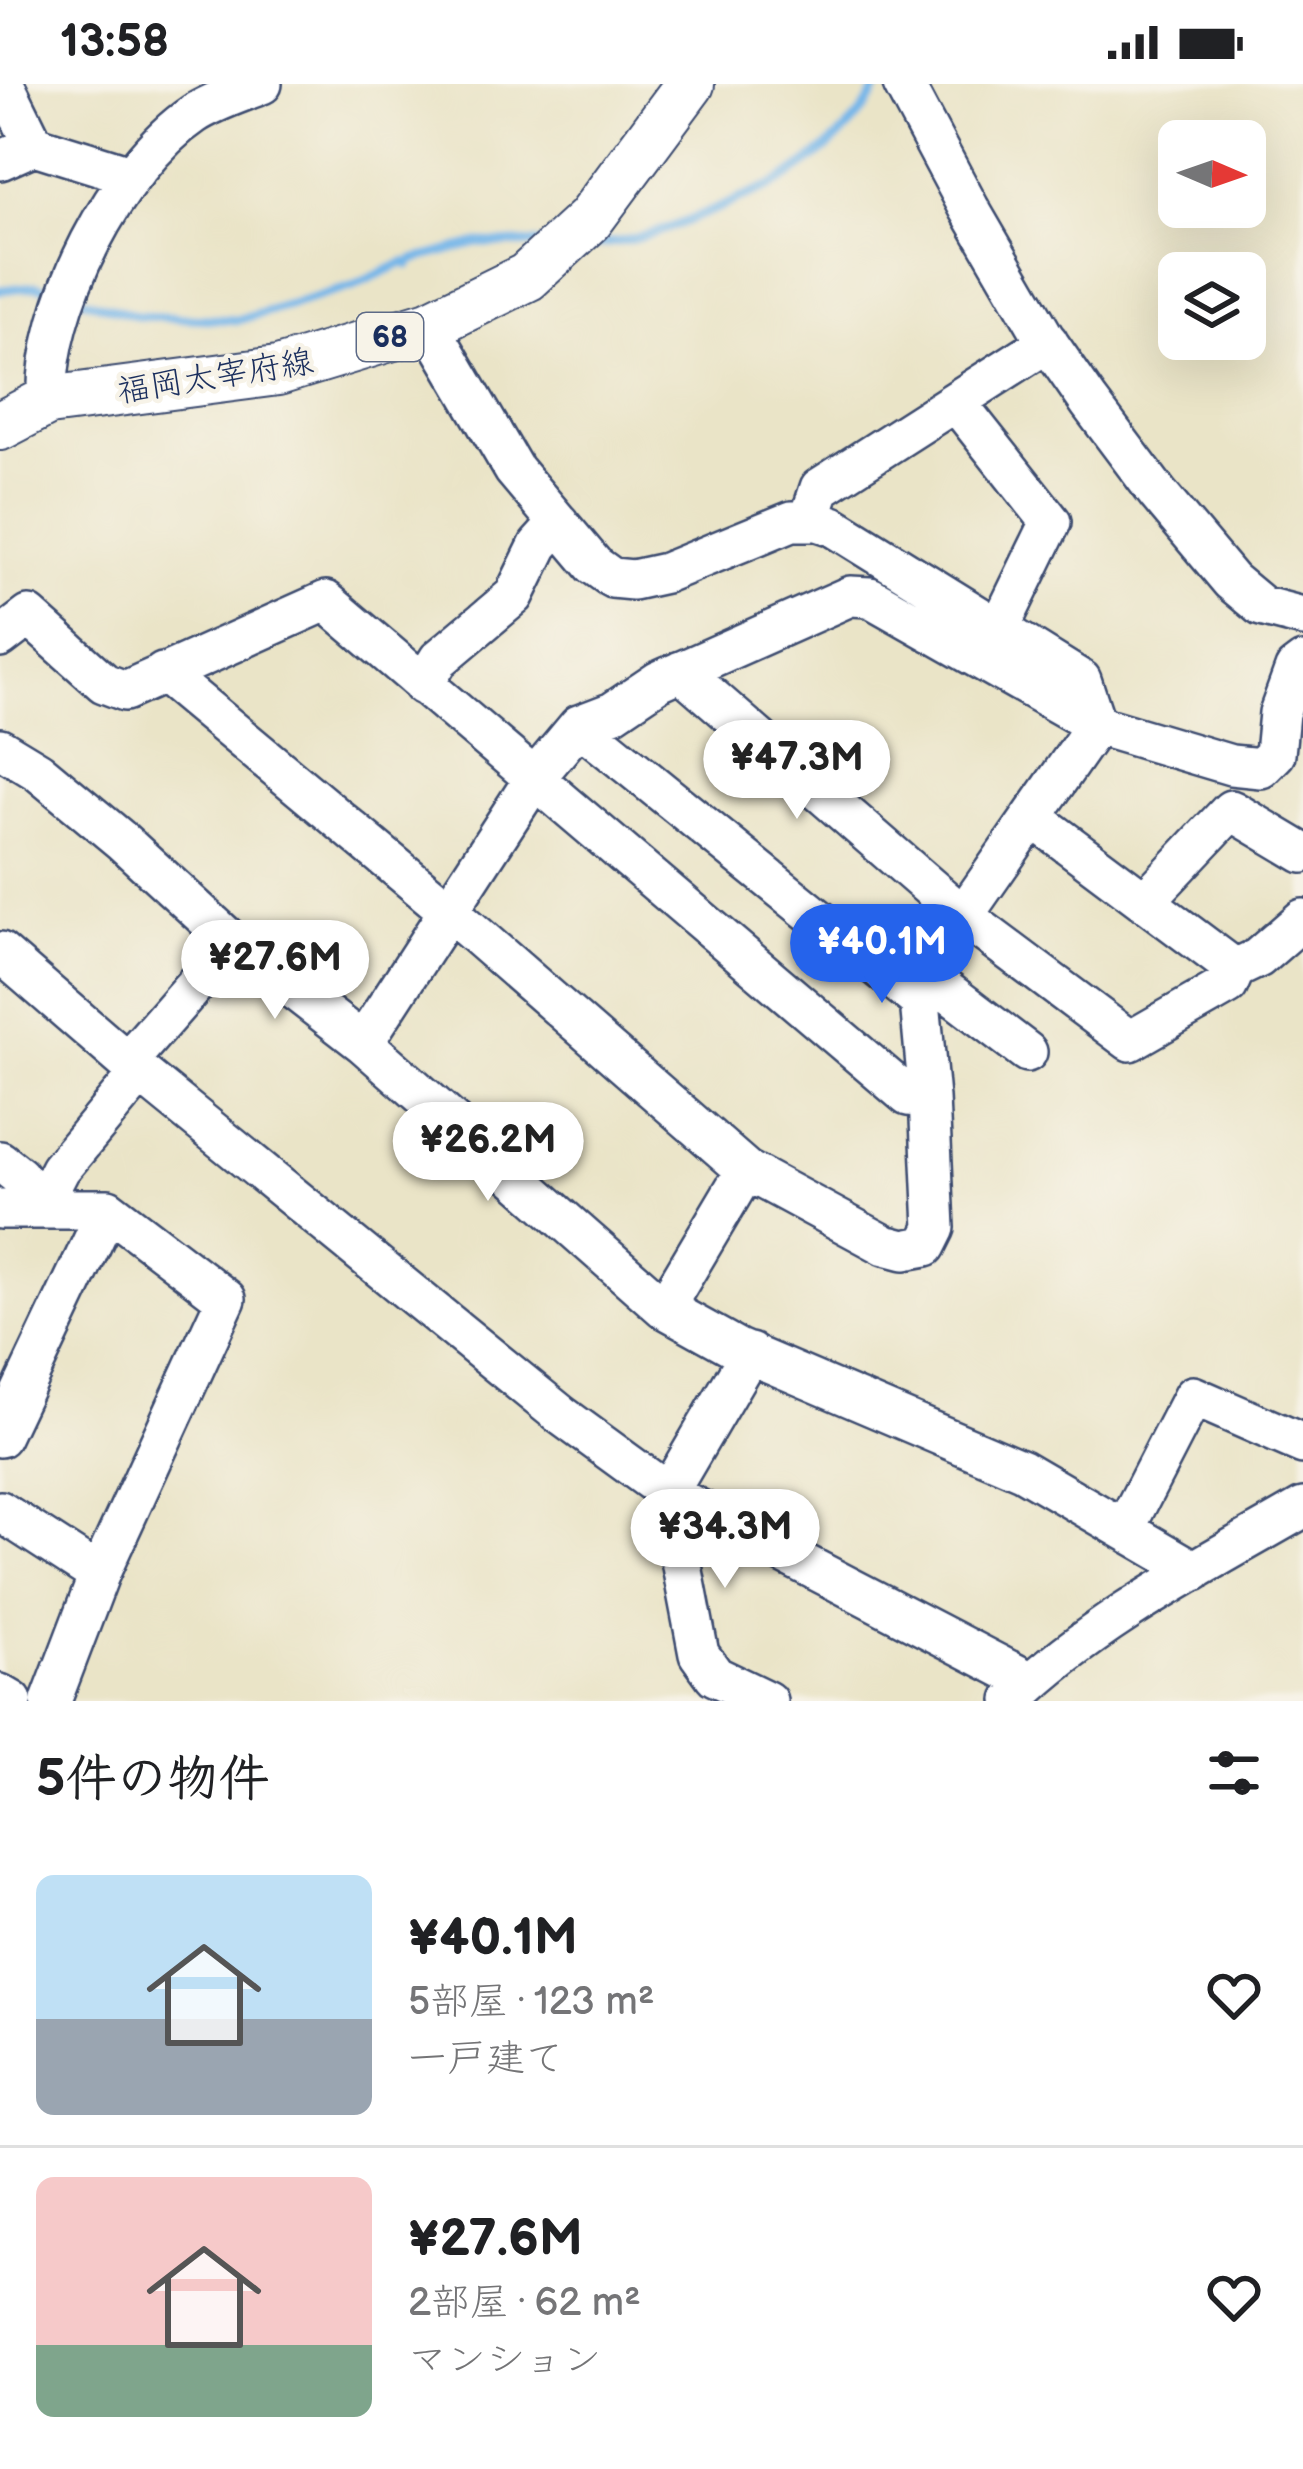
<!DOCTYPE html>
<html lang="ja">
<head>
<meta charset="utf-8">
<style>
	body { margin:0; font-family:"Balsamiq Sans","Klee One",sans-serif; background:#f2f2f2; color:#202124; height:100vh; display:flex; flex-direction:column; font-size:45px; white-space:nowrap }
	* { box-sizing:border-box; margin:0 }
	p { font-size:39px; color:#757577 }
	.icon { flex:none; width:66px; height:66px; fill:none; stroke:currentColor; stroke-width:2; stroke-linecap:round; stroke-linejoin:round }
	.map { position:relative; height:1617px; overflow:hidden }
	.panel { display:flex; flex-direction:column; background:#fff; flex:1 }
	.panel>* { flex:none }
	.needle { width:78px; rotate:92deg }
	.tools { position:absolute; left:1158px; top:36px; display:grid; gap:24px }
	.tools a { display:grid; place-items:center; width:108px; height:108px; border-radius:18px; background:#fff; box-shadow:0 12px 48px #0002; font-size:60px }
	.price { position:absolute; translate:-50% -102px; padding:0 27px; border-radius:42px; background:#fff; color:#222; font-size:39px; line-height:78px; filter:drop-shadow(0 3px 6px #0008) }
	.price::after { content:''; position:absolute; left:50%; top:72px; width:36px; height:27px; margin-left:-18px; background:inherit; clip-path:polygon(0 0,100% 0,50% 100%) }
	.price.on { background:#2563eb; color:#fff }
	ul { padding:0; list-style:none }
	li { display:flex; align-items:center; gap:36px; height:300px; padding:0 36px }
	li+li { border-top:3px solid #e0e0e0 }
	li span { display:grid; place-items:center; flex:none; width:336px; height:240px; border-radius:18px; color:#555 }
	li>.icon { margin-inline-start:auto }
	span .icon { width:144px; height:144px; fill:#fffc; stroke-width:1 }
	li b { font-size:51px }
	h2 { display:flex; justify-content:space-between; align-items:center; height:144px; padding:0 36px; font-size:51px }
	.status { display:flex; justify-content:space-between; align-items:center; height:84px; padding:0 60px; background:#fff; direction:ltr }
	.status svg { height:33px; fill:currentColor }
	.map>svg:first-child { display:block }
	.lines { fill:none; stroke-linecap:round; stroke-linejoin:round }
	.stream { stroke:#74b6e9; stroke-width:9 }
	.minor-casing { stroke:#3a4a6e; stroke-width:44 }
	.major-casing { stroke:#3a4a6e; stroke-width:52 }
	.minor { stroke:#fff; stroke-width:39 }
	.major { stroke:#fff; stroke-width:48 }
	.labels { text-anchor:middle; stroke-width:9; stroke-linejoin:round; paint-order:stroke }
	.shield { fill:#f7f3e8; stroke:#5d6a87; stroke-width:3 }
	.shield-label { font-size:30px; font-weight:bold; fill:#1b2f5e }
	.street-label { font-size:33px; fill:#1b2f5e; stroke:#f7f3e8 }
</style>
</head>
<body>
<div class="status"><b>13:58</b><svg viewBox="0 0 49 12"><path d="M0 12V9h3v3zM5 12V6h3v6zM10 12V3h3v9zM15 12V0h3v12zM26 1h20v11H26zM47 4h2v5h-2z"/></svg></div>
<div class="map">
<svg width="1303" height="1617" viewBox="0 0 1303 1617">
	<rect width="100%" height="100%" fill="#f7f3e8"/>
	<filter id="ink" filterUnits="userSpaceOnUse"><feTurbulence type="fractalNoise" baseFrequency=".00833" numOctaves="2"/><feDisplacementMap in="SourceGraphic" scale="24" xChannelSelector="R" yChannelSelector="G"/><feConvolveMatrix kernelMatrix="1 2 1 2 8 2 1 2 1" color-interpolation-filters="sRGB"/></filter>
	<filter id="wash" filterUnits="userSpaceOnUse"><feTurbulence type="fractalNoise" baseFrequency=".004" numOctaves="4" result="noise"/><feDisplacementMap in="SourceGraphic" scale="48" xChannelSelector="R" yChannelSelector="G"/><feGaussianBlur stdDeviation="2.7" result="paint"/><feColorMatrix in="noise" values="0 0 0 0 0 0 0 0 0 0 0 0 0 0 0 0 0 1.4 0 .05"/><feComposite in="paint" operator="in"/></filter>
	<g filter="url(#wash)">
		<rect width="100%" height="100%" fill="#eae4c7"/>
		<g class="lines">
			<path class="stream" d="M586 161C636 161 683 139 728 120 745 112 764 106 780 97 814 77 865 37 878 0
				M0 206 37 202 60 208
				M76 213 137 232 238 236 351 203 405 178 408 181 413 176 478 159 539 160"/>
		</g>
	</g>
	<g filter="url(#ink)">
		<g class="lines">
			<defs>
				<path id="minor" d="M4 0 34 61 130 91
					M903 0 969 124 1044 253 1089 318 1158 410 1231 497 1261 522 1303 533
					M0 76 34 61
					M429 241 514 386 594 481 612 494 633 496 665 489 792 437H818L833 442 1081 596 1096 641
					M48 317C43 224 117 82 194 30 214 17 240 9 262 0
					M956 318 1051 438 999 545
					M809 437 820 404 1048 258
					M0 554 29 532 104 599 125 607 326 517 908 1012 929 1014
					M681 587 963 832 1130 957 1228 901 1235 885 1032 733
					M163 589 450 828 746 1086 885 1161 904 1166 926 1162 935 1144 929 1014 920 917 963 832 1096 641
					M423 601 439 575 514 512 539 461 559 439
					M579 641 920 917
					M0 664 38 687 121 756 232 858 363 959 664 1224 738 1265 1022 1386 1195 1487
					M1145 817 1231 726 1303 769
					M232 858 127 978 561 1331 668 1409 1031 1598
					M0 868 127 978
					M1235 885 1258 874 1303 835
					M931 895 1027 968
					M363 959 534 695 579 641 613 628 659 597 850 512 870 513 1096 641 1231 681 1261 684 1275 670 1279 629 1295 585 1303 579
					M0 1077 19 1092 40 1124 60 1085 140 989
					M0 1125H108L226 1215 99 1491 51 1617
					M664 1224 746 1086
					M750 1269 668 1409 699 1570 715 1592 767 1617
					M0 1353 108 1125
					M0 1427 99 1491
					M1125 1444 1193 1312 1303 1360
					M0 1610 12 1617
					M1013 1616C1094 1537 1205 1481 1303 1424"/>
				<path id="major" d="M0 342 48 317 278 287 429 241 527 193 589 136 690 0"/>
			</defs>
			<use href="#minor" class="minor-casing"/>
			<use href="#major" class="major-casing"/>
			<use href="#minor" class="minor"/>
			<use href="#major" class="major"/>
		</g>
	</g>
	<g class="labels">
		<rect class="shield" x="357" y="229" width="66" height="48" rx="9"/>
		<g class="shield-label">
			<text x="390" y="263">68</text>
		</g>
		<g class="street-label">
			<text transform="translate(215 291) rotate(-9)" y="12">福岡太宰府線</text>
		</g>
	</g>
</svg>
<div class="tools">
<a><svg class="needle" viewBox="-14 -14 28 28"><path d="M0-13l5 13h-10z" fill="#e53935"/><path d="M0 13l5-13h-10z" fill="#757577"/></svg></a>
<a><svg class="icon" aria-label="layers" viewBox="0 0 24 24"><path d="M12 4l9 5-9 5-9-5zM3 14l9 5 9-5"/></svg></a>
</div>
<b class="price" style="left:797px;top:738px">¥47.3M</b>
<b class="price on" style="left:882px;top:922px">¥40.1M</b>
<b class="price" style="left:275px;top:938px">¥27.6M</b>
<b class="price" style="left:488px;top:1120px">¥26.2M</b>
<b class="price" style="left:725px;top:1507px">¥34.3M</b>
</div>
<section class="panel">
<h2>5件の物件<svg class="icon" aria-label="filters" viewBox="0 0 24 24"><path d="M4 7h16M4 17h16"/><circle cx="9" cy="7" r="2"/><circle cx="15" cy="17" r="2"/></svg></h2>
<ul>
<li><span style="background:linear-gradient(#bfe0f5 60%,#9aa5b1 0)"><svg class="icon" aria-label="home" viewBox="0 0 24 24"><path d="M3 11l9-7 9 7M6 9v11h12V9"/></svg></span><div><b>¥40.1M</b><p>5部屋 · 123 m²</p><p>一戸建て</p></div><svg class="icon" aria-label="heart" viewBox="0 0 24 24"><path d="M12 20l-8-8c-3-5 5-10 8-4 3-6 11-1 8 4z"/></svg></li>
<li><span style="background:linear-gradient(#f6c9c9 70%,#7fa58c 0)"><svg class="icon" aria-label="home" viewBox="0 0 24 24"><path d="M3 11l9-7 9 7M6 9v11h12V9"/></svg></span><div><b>¥27.6M</b><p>2部屋 · 62 m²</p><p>マンション</p></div><svg class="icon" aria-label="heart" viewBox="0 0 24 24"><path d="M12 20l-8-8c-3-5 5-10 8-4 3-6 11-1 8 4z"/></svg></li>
</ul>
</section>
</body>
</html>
